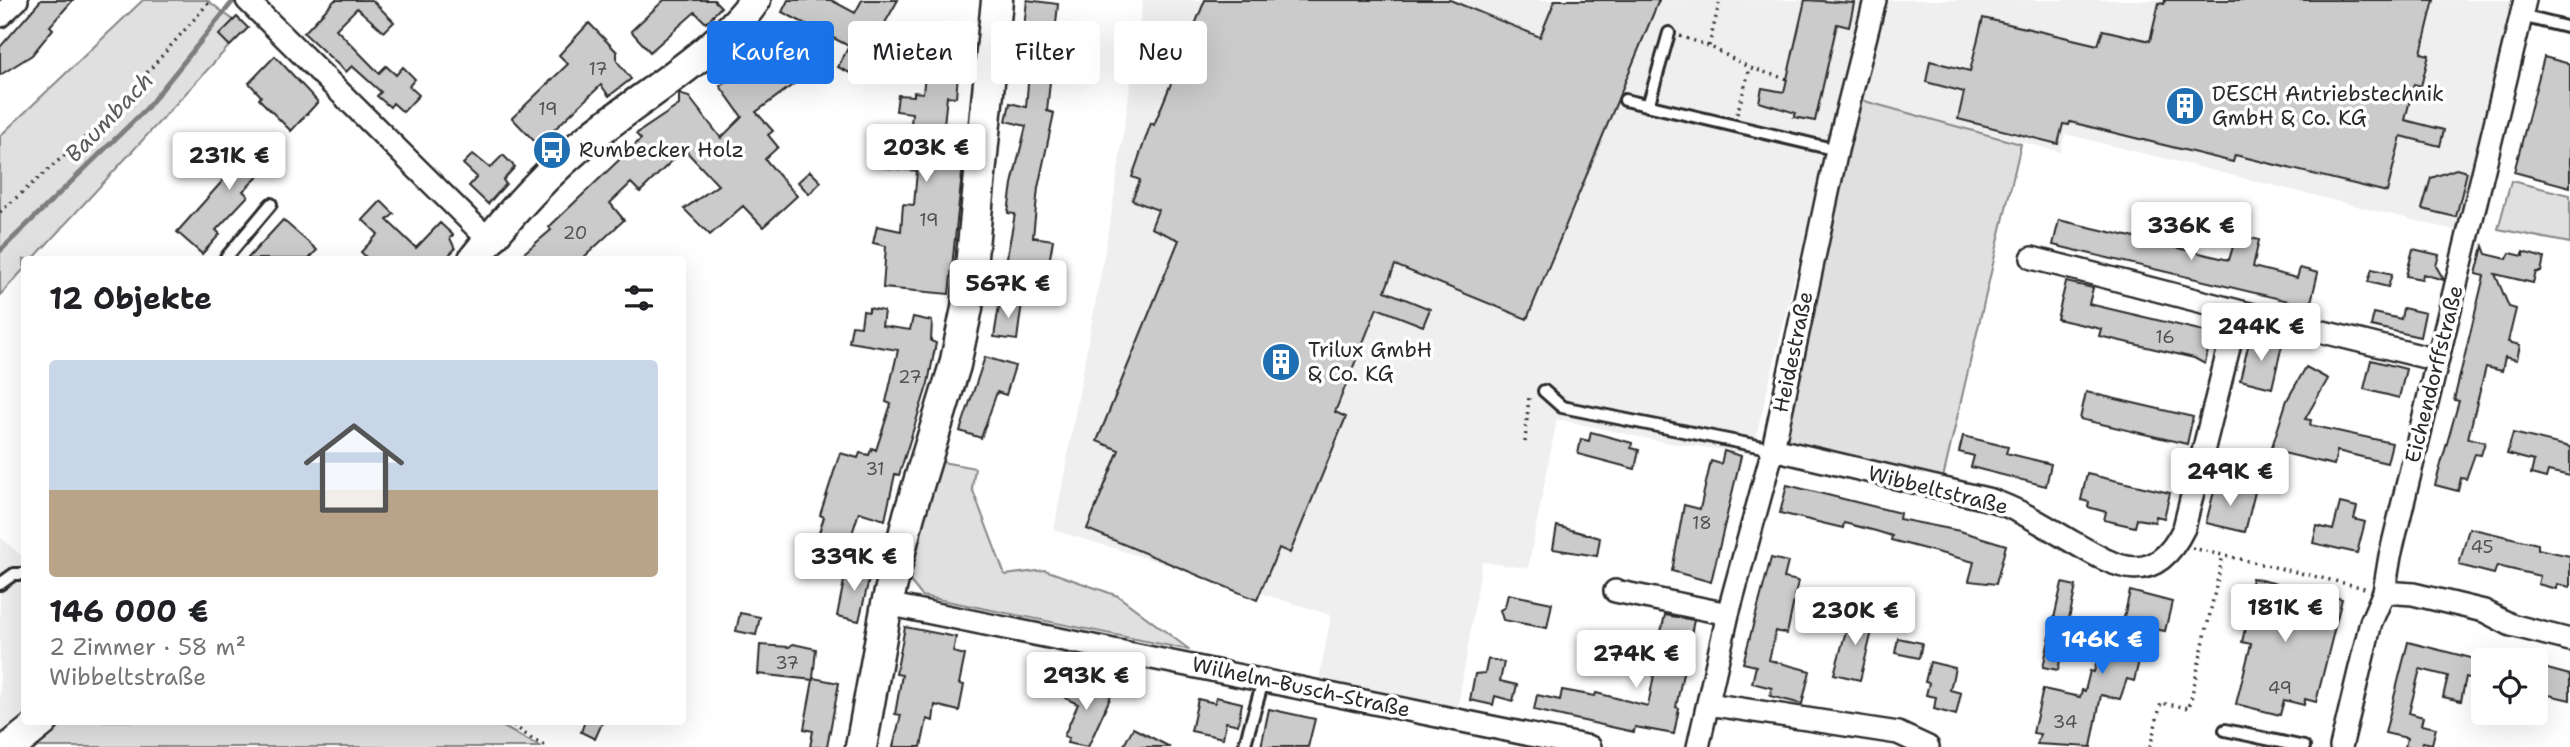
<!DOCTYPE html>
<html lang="de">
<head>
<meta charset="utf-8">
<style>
	body { margin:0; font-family:"Shantell Sans",sans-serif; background:#f2f2f2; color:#202124; height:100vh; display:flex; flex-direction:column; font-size:26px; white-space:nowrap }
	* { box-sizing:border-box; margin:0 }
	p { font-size:23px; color:#757577 }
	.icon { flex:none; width:38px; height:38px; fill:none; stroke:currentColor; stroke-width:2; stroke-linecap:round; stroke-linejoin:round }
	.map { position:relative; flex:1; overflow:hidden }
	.details { position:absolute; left:21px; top:256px; width:665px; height:469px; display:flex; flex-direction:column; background:#fff; border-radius:7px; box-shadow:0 7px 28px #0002 }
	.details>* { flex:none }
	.hud { position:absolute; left:707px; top:21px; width:665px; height:63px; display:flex; gap:14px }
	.buttons { position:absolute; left:2471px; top:648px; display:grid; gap:14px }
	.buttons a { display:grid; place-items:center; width:77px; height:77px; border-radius:7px; background:#fff; box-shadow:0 7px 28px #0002; font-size:35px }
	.price { position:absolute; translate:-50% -60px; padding:0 16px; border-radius:7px; background:#fff; color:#222; font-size:23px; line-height:46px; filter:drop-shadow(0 2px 4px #0008) }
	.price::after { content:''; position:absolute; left:50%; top:42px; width:21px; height:16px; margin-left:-10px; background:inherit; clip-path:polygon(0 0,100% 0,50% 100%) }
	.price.on { background:#1a73e8; color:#fff }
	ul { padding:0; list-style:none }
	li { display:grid; align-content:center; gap:14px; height:371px; padding:0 28px }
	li+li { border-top:2px solid #e0e0e0 }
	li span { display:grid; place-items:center; height:217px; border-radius:7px; color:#555 }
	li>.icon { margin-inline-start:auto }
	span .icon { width:126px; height:126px; fill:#fffc; stroke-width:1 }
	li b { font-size:30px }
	h2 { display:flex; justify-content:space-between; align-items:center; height:84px; padding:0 28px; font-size:30px }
	.tag { padding:0 24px; border-radius:7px; background:#fff; box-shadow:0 7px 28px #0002; font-size:24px; line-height:63px }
	.tag.on { background:#1a73e8; color:#fff }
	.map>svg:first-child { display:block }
	.built { fill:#efefef }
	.green { fill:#e0e0e0; stroke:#868686; stroke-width:2 }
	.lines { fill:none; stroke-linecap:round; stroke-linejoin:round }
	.stream { stroke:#7e7e7e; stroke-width:5 }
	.building { fill:#cbcbcb; stroke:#2b2b2b; stroke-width:2 }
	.lane-casing { stroke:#2b2b2b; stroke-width:16 }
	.street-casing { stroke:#2b2b2b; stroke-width:26 }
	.secondary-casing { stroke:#2b2b2b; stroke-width:35 }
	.path { stroke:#2b2b2b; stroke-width:3.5; stroke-dasharray:2 5; stroke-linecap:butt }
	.lane { stroke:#fff; stroke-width:10 }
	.street { stroke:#fff; stroke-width:21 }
	.secondary { stroke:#fff; stroke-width:30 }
	.labels { text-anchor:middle; stroke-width:7; stroke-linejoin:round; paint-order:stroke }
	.number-label { font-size:18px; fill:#535353 }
	.poi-label { font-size:21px; fill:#2b2b2b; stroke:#fff; text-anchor:start }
	.street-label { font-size:21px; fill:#2b2b2b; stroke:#fff }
	.water-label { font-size:23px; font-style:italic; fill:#5c5c5c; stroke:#fff }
</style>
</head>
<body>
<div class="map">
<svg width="2570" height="747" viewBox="0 0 2570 747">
	<rect width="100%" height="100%" fill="#fff"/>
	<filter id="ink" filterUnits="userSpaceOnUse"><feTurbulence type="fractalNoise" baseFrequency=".0143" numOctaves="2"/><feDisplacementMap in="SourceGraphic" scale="14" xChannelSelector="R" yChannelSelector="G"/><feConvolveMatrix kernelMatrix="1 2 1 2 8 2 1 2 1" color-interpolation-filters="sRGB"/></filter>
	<g filter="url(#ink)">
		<path class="built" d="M1143 0H1867L1848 81 1816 188 1752 454 1663 442 1557 419 1528 568 1482 562 1456 718 1318 685 1331 615 1054 530 1111 217Z
			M1883 0H2523L2470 234 2065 134 2060 152 1857 99Z
			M0 537 24 558V721L0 743Z"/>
		<path class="green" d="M143 0H207L245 29 33 259H24V269L0 295V136Z
			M1857 99 2021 144 1943 478 1782 442Z
			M2511 181 2570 195V243L2498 229Z
			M942 462 975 468 972 488 1005 575 1045 570 1118 596 1190 650 922 596 905 575Z
			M29 721H492L541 747H0Z"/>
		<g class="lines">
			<path class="stream" d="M0 251 146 109 234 0"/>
		</g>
		<path class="building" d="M41 0H73L50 26 53 29 32 55 0 75V47Z
			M335 0H372L394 22 384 32 357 8 336 29 379 73 386 66 396 75 403 67 415 79 409 86 419 95 403 112 393 103 390 107 377 96 381 92 352 66 346 72 304 33Z
			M664 0H714L721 7 706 23 695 12 650 52 631 31Z
			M788 0H831L855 13 862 0H898L873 44 879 47 862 79 838 67 849 46 782 12Z
			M1027 0 1058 4 1047 111 1054 113 1038 188 1033 237 1053 240 1047 275 1005 268 1015 214 1008 213 1012 184 1026 126 1006 121 1010 103 1026 107 1032 38 1023 37Z
			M1205 0H1450L1540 37 1555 0H1659L1527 319 1395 265 1385 291 1430 309 1423 326 1377 308 1335 412 1346 417 1290 553 1279 548 1257 600 1087 529 1119 450 1097 441 1179 240 1151 228 1158 210 1132 200 1140 180 1132 177 1151 123 1154 125Z
			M1805 0 1854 3 1849 27 1837 24 1815 121 1794 117 1796 113 1759 102 1762 88 1784 92Z
			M2165 0H2434L2421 53 2429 55 2421 86 2414 84 2405 120 2444 130 2440 146 2401 136 2387 192 2235 155 2233 162 2070 122 2069 125 2063 124 2058 144 1958 119 1964 92 1926 82 1930 61 1970 71 1983 18 2098 45 2103 30 2150 41 2159 3 2164 4Z
			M237 17 248 28 230 46 219 35Z
			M589 23 617 52V61L631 79 609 96 601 85 538 145 512 118 568 64 559 55Z
			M929 38 961 42 956 97 947 96 940 163 963 165 949 294 883 288 886 246 873 243 877 226 901 231 903 204 914 205 917 171 880 167 882 152 908 156 912 113 896 111 898 95 914 96V92L923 93Z
			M804 39 821 64 756 112 773 131 768 135 778 147 765 159 797 196 763 227 743 206 710 235 684 209 718 185 684 149 640 192 631 183 610 203 624 220 582 259H517L551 230 549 227 641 139 636 134 679 105V94L689 97 721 138 742 117 720 86 764 57 768 63Z
			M275 56 318 102 291 131 259 99 261 96 249 83Z
			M2544 57 2570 64V187L2514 172Z
			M250 134 265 149 271 143 284 156 268 175 264 171 243 191 248 196 216 230 220 234 202 254 177 232 227 176 220 170Z
			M473 154 490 168 503 155 515 167 503 180 506 184 488 204 469 186 477 177 463 164Z
			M2456 169 2467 172 2456 217 2422 209 2431 178Z
			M810 171 821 182 809 194 798 182Z
			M381 201 394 214 387 220 416 248 440 223 453 235 450 238 455 249 445 259H368L361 252 378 234 363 220Z
			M283 220 317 250 309 259H247Z
			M2059 220 2229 260 2235 240 2242 242 2243 236 2259 240 2253 267 2297 278 2300 268 2318 273 2310 306 2053 245Z
			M2483 246 2486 254 2507 259 2510 253 2523 256V252L2544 258 2541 272H2536L2533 283 2495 274 2509 307 2516 309 2508 342 2520 345 2517 360 2505 357 2502 371 2486 367 2468 438 2485 442 2481 455 2475 454 2466 479 2461 478 2458 491 2435 485 2459 401 2454 400 2484 276 2476 274Z
			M2413 249 2439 255 2436 266 2444 280 2423 274 2422 279 2406 276Z
			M2372 269 2392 274 2388 287 2368 282Z
			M2066 282 2093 288 2089 304 2212 333 2205 364 2194 358 2099 336 2101 329 2057 319Z
			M1000 299 1022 302 1017 340 994 337Z
			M869 308 884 311 882 326 910 330 913 317 932 321 931 341 936 343 928 383 899 475 895 474 885 520 859 512 841 568 811 558 824 517 820 515 840 453 858 458 860 453 869 455 872 448 876 450 891 404 886 402 898 350 849 342 852 325 861 326 863 311 869 312Z
			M2403 308 2425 313 2420 337 2371 326 2374 313 2401 319Z
			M2250 338 2282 345 2272 388 2240 380Z
			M985 357 1015 366 1006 395 997 392 981 438 960 431Z
			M2371 360 2406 369 2399 398 2364 389Z
			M2306 367 2328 379 2305 419 2311 420 2310 425 2392 443 2387 463 2337 451 2334 465 2271 450 2287 400Z
			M2086 392 2193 417 2187 444 2080 419Z
			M1591 432 1632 443 1631 448 1639 450 1635 469 1578 454 1581 439 1589 441Z
			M2513 433 2570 447V476L2548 471 2546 478 2531 474 2534 461 2507 454Z
			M1963 436 2008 447 2006 453 2051 464 2046 486 1971 467 1974 456 1959 452Z
			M1724 451 1741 456 1711 582 1672 571 1684 505 1700 509 1711 461 1721 464Z
			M2087 474 2170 493 2164 518 2156 516 2155 522 2137 519 2135 527 2104 520 2106 512 2088 507 2089 502 2081 500Z
			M2216 483 2255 492 2245 532 2206 523Z
			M1787 485 1900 513 1899 519 1960 531 2006 545 1996 584 1969 581 1974 562 1891 540 1892 536 1876 531 1844 523 1843 528 1780 513Z
			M2340 503 2357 507 2354 519 2365 522 2357 553 2313 543 2317 526 2333 530Z
			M1557 526 1600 538 1597 556 1553 549Z
			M2469 528 2538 544V549L2570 556V587L2557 584 2556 589 2538 584 2540 576 2497 566 2494 574 2459 565Z
			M1771 558 1788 562 1784 578 1798 581 1787 634 1776 631 1769 660 1810 671 1802 704 1770 696 1772 688 1752 683 1756 666 1743 663Z
			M847 566 871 571 859 621 837 616Z
			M2252 578 2342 599 2316 702 2305 699 2304 705 2284 700 2280 715 2236 704 2251 644 2242 642 2248 616 2236 613 2242 590 2249 592Z
			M2062 583 2076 586 2058 670 2043 667Z
			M2130 591 2172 602 2165 631 2154 629 2146 650 2142 649 2134 681 2127 679 2120 699 2101 695 2091 747 2037 744 2040 734 2033 733 2043 689 2080 697 2082 690 2085 691 2090 671 2094 672 2102 639 2113 642 2116 625 2122 626Z
			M1508 594 1552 603 1547 628 1503 620 1500 610 1505 607Z
			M740 613 760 617 756 635 736 631Z
			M1851 613 1875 619 1860 680 1834 674Z
			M1665 615 1694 620 1676 707 1679 708 1674 734 1635 727 1634 732 1534 710 1537 695 1560 700 1562 690 1595 696 1596 693 1648 706 1654 675 1651 674Z
			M905 627 956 637 953 652 965 655 959 684 964 685 959 711 935 705 933 721 927 719 921 747H893L901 715 895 714 902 675 896 674Z
			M1898 638 1922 643 1919 658 1895 653Z
			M2408 642 2483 661V682L2466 677 2461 701 2443 697 2448 676 2420 669 2409 713 2423 717 2421 725 2436 728 2432 744 2423 742 2421 747H2405L2407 738 2385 733Z
			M793 644 816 649 813 678 839 683 827 747H810L813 731 804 729 813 680 758 674 760 645 789 647Z
			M1488 659 1504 662 1500 681 1517 685 1513 701 1495 696 1493 705 1470 700 1475 674 1485 673Z
			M1930 662 1955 668 1950 690 1961 693 1956 715 1934 709 1936 697 1926 695 1929 683 1925 682Z
			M2536 666 2570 675V700L2536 692Z
			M1074 679 1087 685 1089 682 1106 690 1105 693 1111 696 1088 747 1067 743 1069 738 1064 736 1078 704 1065 698Z
			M1216 697 1242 703 1238 725 1226 722 1223 738 1191 731 1198 699 1215 703Z
			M1269 709 1315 719 1308 747H1261Z
			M585 721H603L595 739 581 732Z
			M1133 728 1170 747H1123Z"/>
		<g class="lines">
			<defs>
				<path id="lane" d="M2521 16 2570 28
					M1625 100 1837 150
					M1648 106 1669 33
					M225 259 271 204
					M1544 391 1562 407 1773 449
					M0 584 14 574H24
					M2225 730 2304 747
					M1244 747 1264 678"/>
				<path id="street" d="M247 0 489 240
					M0 16 17 0
					M2032 258 2238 311
					M1773 449 1991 500C2017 509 2039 522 2064 537 2111 564 2152 594 2184 528L2238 311 2437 360
					M1615 591 1728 614
					M2384 592 2413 594 2484 611 2511 625 2570 640
					M887 604 1590 747
					M1708 704 1898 733 1928 747
					M1698 747 1728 614 1773 449 1837 150 1875 0
					M2341 747 2371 622 2384 592 2390 556 2525 0"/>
				<path id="secondary" d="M474 259C510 214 547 171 592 136 640 98 722 49 755 0
					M11 747 43 721
					M861 747 887 604 909 515 955 365 967 308 997 0"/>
			</defs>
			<use href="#lane" class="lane-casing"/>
			<use href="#street" class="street-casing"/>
			<use href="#secondary" class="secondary-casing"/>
			<path class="path" d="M1680 36 1709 46 1750 68
				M1709 46 1720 0
				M1737 114 1750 68 1787 79
				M0 212 107 118 211 0
				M1525 442 1529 396
				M2192 548 2365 588
				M508 721 533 740 549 747
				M2150 747 2161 703 2189 708 2223 555"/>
			<use href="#lane" class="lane"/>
			<use href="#street" class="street"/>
			<use href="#secondary" class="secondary"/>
		</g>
	</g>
	<defs>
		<symbol id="building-disc" viewBox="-11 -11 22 22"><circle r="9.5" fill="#1f6fb2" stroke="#fff"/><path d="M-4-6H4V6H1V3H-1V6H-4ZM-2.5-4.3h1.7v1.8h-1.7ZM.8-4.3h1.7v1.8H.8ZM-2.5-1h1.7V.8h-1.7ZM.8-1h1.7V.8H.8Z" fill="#fff"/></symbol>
		<symbol id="bus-disc" viewBox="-11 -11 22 22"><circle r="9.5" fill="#1f6fb2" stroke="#fff"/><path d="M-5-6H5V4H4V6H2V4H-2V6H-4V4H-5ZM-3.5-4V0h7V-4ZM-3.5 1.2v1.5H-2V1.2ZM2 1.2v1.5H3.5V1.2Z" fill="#fff"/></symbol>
	</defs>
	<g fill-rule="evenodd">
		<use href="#building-disc" x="2163" y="84" width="44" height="44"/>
		<use href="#bus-disc" x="530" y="128" width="44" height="44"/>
		<use href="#building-disc" x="1259" y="340" width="44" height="44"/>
	</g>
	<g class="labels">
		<g class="number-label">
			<text x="598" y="75">17</text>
			<text x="548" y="115">19</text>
			<text x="929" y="226">19</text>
			<text x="575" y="239">20</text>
			<text x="2165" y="343">16</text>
			<text x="910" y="383">27</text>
			<text x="875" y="475">31</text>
			<text x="1702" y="529">18</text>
			<text x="2482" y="553">45</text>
			<text x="787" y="669">37</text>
			<text x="2280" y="694">49</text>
			<text x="2065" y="728">34</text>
		</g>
		<g class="poi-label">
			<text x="2212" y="101">DESCH Antriebstechnik<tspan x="2212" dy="24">GmbH &amp; Co. KG</tspan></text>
			<text x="579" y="157">Rumbecker Holz</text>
			<text x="1308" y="357">Trilux GmbH<tspan x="1308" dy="24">&amp; Co. KG</tspan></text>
		</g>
		<g class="street-label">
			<text transform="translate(1793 352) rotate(-78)" y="7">Heidestraße</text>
			<text transform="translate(2434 374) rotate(-76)" y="7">Eichendorffstraße</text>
			<text transform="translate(1938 490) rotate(14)" y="7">Wibbeltstraße</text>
			<text transform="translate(1301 687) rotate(12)" y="7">Wilhelm-Busch-Straße</text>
		</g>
		<g class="water-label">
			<text transform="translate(109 117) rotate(-46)" y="8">Baumbach</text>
		</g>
	</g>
</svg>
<div class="buttons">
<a><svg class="icon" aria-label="locate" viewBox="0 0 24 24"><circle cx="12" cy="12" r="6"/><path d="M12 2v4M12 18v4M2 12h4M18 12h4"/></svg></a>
</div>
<b class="price" style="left:926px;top:184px">203K €</b>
<b class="price" style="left:229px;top:192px">231K €</b>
<b class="price" style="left:2191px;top:262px">336K €</b>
<b class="price" style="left:1008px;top:320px">567K €</b>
<b class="price" style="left:2261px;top:363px">244K €</b>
<b class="price" style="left:2230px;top:508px">249K €</b>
<b class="price" style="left:854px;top:593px">339K €</b>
<b class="price" style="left:2285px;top:644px">181K €</b>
<b class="price" style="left:1855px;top:647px">230K €</b>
<b class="price on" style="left:2102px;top:676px">146K €</b>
<b class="price" style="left:1636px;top:690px">274K €</b>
<b class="price" style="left:1086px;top:712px">293K €</b>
<div class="hud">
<a class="tag on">Kaufen</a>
<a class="tag">Mieten</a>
<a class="tag">Filter</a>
<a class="tag">Neu</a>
</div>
<section class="details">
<h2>12 Objekte<svg class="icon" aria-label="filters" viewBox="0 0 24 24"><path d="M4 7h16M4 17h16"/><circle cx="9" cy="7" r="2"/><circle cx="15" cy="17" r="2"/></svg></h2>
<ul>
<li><span style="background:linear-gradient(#c9d6e8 60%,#b9a48a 0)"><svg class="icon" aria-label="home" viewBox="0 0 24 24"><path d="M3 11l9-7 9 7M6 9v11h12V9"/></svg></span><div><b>146 000 €</b><p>2 Zimmer · 58 m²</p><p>Wibbeltstraße</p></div></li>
</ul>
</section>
</div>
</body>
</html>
